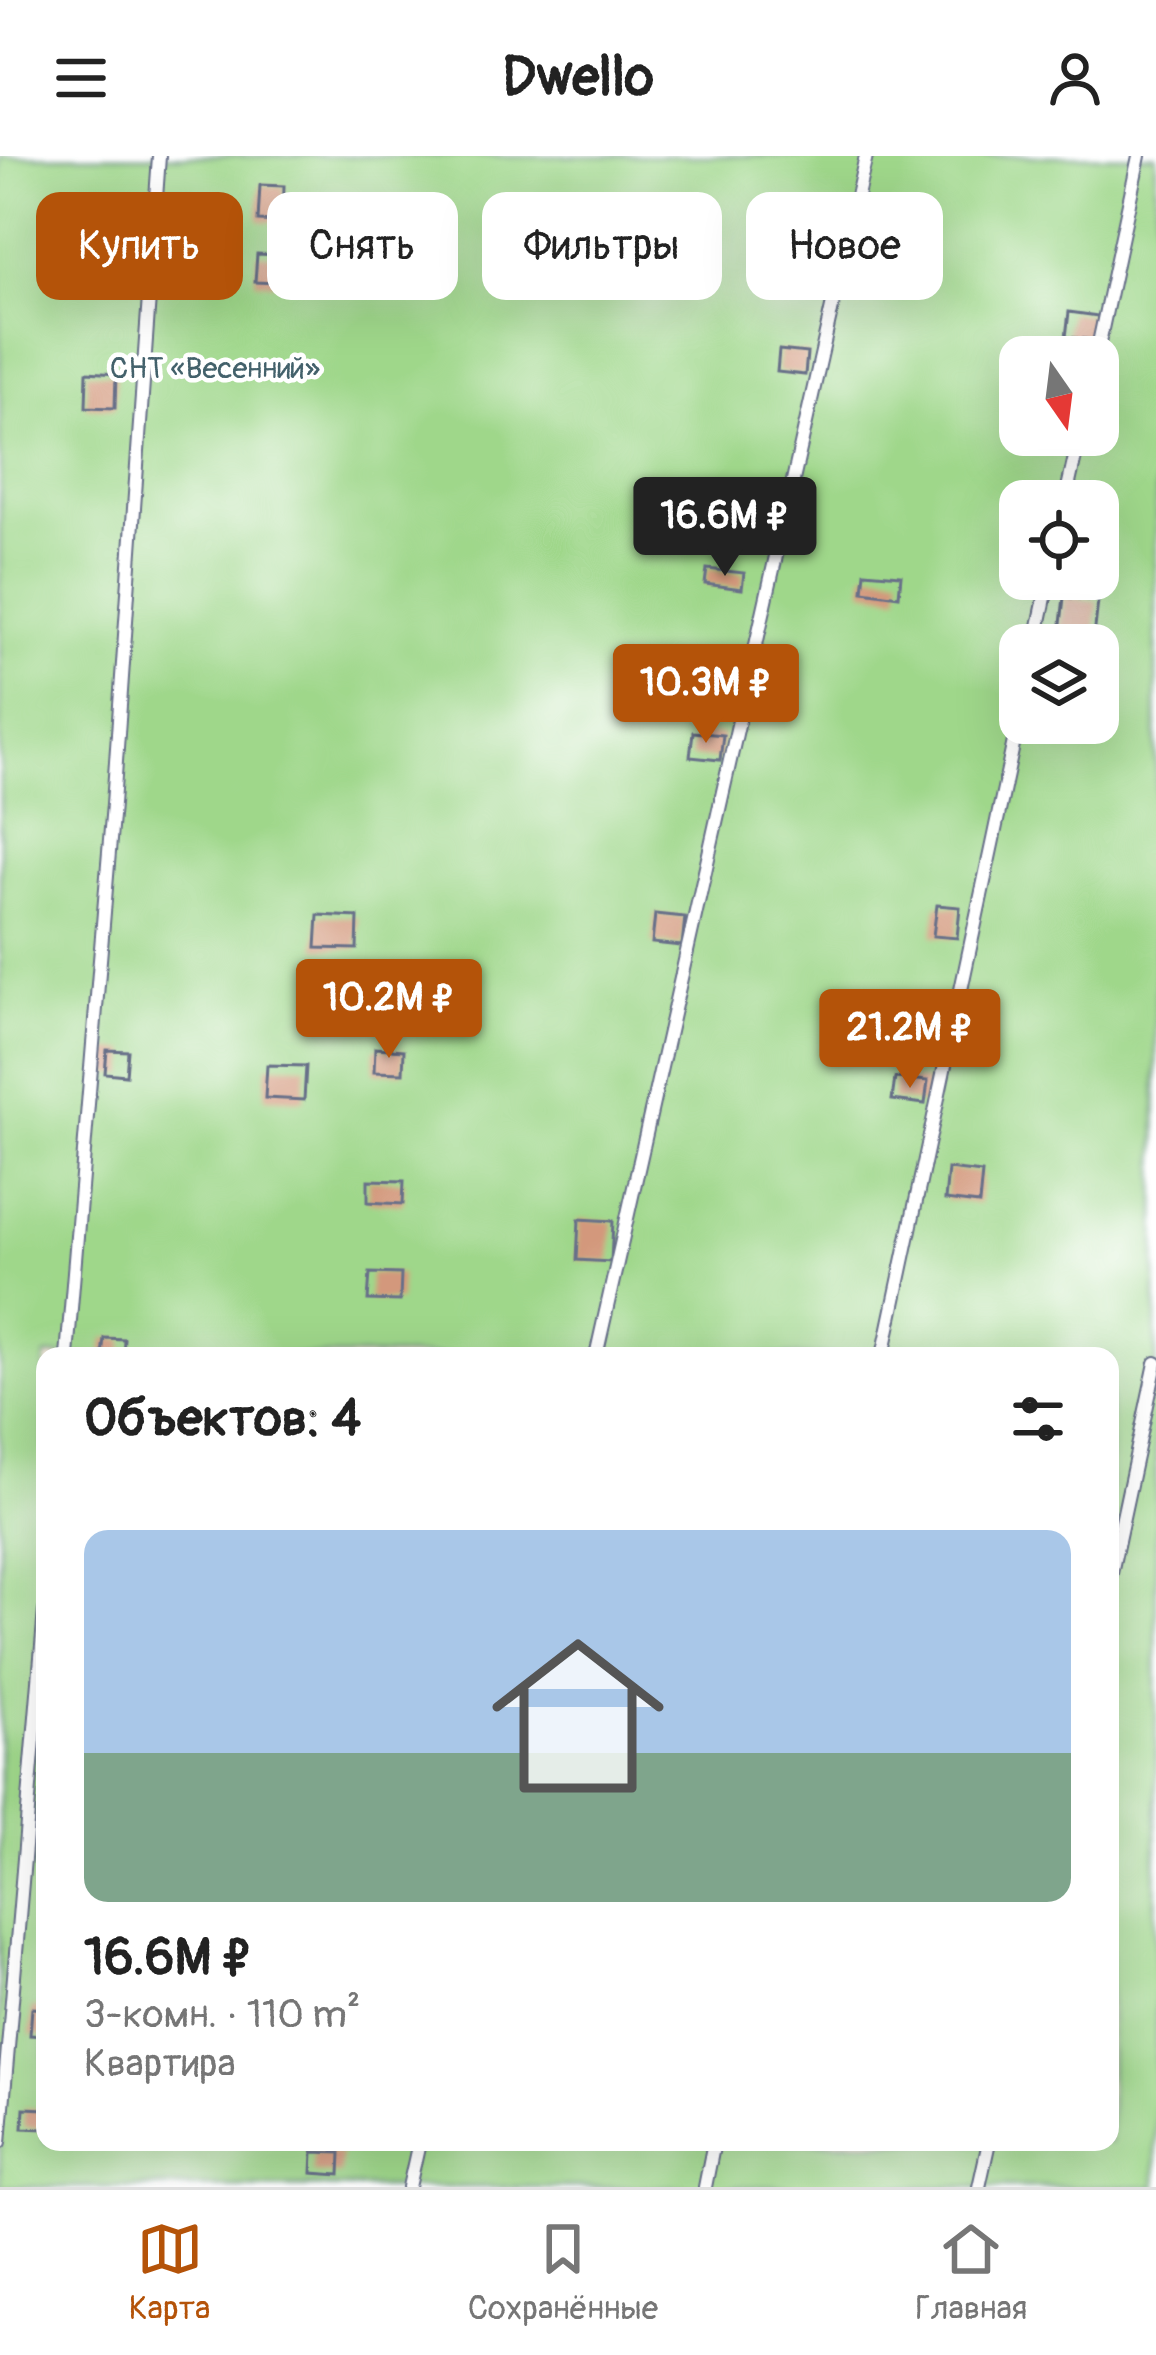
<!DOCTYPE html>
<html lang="ru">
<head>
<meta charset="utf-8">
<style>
	body { margin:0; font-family:Pangolin,sans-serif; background:#f2f2f2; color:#222; height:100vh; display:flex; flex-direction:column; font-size:45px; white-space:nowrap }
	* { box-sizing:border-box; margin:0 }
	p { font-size:39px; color:#767676 }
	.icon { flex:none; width:66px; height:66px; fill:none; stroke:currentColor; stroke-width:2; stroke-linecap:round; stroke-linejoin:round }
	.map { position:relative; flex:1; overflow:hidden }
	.panel { position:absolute; left:36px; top:1191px; width:1083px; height:804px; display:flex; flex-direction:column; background:#fff; border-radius:24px; box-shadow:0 12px 48px #0002 }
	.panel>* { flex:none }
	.top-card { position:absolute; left:36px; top:36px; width:1086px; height:108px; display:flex; gap:24px }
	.needle { width:78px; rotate:166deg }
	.buttons { position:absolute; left:999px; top:180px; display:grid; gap:24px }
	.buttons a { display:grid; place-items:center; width:120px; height:120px; border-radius:24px; background:#fff; box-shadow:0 12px 48px #0002; font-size:60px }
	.price { position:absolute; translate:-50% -102px; padding:0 27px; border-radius:12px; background:#b45309; color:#fff; font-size:39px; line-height:78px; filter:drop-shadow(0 3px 6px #0008) }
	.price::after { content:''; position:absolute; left:50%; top:72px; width:36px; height:27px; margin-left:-18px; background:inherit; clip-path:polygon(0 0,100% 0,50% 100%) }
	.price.selected { background:#222; color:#fff }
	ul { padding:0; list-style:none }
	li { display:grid; align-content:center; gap:24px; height:636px; padding:0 48px }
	li span { display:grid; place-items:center; height:372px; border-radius:24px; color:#555 }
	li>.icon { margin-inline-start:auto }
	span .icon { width:216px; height:216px; fill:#fffc; stroke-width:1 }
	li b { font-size:51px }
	h2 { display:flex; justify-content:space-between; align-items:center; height:144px; padding:0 48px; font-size:51px }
	.pill { padding:0 42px; border-radius:24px; background:#fff; box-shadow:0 12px 48px #0002; font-size:42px; line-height:108px }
	.pill.selected { background:#b45309; color:#fff }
	header { display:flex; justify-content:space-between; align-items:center; height:156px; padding:0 48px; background:#fff; font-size:54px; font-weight:700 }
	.dock { display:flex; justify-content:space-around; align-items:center; height:168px; border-top:3px solid #e0e0e0; background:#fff; font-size:33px; color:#767676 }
	.dock a { display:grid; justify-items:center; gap:6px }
	.dock .selected { color:#b45309 }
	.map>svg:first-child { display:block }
	.green { fill:#9fd78a; stroke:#5d8374; stroke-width:3; fill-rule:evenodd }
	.building { fill:#d3987c }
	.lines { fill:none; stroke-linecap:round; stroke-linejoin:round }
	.service-casing { stroke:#687089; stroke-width:16 }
	.service { stroke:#fff; stroke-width:12 }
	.labels { text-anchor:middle; stroke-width:9; stroke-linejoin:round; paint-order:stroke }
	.park-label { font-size:30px; fill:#43616b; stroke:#fff }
</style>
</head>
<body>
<header><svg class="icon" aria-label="menu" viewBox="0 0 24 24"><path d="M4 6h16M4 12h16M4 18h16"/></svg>Dwello<svg class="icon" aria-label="person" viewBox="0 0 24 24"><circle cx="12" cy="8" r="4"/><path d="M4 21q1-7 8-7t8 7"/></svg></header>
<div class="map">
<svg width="1156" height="2031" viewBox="0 0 1156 2031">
	<rect width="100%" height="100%" fill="#fff"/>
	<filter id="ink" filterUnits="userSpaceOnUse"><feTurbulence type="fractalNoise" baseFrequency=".00833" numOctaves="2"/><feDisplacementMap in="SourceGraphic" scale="24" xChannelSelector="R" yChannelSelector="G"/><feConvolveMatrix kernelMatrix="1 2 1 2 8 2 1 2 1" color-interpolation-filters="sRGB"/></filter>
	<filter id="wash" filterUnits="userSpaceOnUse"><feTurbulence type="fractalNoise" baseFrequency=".004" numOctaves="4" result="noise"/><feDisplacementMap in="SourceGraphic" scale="48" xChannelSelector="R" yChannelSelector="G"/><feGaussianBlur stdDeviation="2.7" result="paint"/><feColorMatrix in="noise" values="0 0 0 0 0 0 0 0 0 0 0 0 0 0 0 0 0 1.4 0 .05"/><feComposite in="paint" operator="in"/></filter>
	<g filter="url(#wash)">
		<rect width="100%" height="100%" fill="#f8e9d8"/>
		<path class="green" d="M0 0H1156V2031H0ZM1020 201H1098V279H1020ZM1020 345H1098V423H1020ZM1020 489H1098V567H1020ZM45 1200H1110V1986H45Z"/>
		<g id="blocks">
			<path class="building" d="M260 29 284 30 283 66 258 65Z
				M102 57 135 58V79L101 78Z
				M257 98 278 99 277 127 255 126Z
				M1069 156 1098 160 1095 184 1066 181Z
				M779 194 807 197 805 219 777 216Z
				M87 216 116 218 115 252 86 251Z
				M707 413 744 417 742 433 705 428Z
				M865 416 901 419 899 440 863 435Z
				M1064 441 1098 445 1094 481 1060 477Z
				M693 576 723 579 720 604 690 601Z
				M937 749 960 751 957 782 933 780Z
				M655 758 685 761 682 790 652 787Z
				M318 759 358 761 357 793 316 792Z
				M375 892 404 894 403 917 374 916Z
				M107 894 128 895 126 919 105 917Z
				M267 909 306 910 304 944 265 942Z
				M895 922 928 925 925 948 892 944Z
				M948 1013 982 1017 979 1048 945 1044Z
				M368 1024 404 1025 403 1048 368 1046Z
				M579 1063 613 1065 611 1106 577 1104Z
				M370 1117 401 1118 400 1145 368 1144Z
				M104 1182 124 1183 123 1200H102Z
				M32 1852 45 1853V1880L30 1879Z
				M24 1952 45 1953V1973L23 1972Z
				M313 1996 341 1997 340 2019 312 2017Z"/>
		</g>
	</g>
	<g filter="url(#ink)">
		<use href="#blocks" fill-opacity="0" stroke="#687089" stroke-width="3"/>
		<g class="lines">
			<defs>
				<path id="service" d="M1096 201 1139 0
					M1065 345 1080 279
					M1035 489 1049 423
					M67 1200 113 648 159 0
					M596 1200 866 0
					M883 1200 1020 557
					M1110 1422 1156 1207
					M0 1986 45 1454
					M409 2031 419 1986
					M705 2031 714 1986
					M979 2031 989 1986"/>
			</defs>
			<use href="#service" class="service-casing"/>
			<use href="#service" class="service"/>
		</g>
	</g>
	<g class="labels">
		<g class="park-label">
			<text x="215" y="222">СНТ «Весенний»</text>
		</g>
	</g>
</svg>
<div class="buttons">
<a><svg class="needle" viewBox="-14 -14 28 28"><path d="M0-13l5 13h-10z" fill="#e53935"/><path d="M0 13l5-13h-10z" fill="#767676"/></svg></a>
<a><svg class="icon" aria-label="locate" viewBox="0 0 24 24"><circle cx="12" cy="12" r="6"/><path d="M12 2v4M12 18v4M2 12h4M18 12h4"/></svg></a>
<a><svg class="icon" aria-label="layers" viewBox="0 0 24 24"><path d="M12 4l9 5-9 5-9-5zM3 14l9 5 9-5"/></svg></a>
</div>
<b class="price selected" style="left:725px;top:423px">16.6M ₽</b>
<b class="price" style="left:706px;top:590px">10.3M ₽</b>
<b class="price" style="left:389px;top:905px">10.2M ₽</b>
<b class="price" style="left:910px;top:935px">21.2M ₽</b>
<div class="top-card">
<a class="pill selected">Купить</a>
<a class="pill">Снять</a>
<a class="pill">Фильтры</a>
<a class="pill">Новое</a>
</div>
<section class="panel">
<h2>Объектов: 4<svg class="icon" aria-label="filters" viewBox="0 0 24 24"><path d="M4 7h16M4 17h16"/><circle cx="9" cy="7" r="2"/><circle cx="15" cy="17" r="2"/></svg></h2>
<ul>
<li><span style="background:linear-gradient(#a9c7e8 60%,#7fa58c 0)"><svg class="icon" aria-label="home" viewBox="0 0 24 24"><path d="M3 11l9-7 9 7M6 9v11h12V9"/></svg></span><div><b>16.6M ₽</b><p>3-комн. · 110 m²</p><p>Квартира</p></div></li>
</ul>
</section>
</div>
<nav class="dock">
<a class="selected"><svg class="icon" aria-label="map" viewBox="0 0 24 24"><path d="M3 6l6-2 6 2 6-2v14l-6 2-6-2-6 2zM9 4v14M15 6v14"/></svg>Карта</a>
<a><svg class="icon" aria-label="saved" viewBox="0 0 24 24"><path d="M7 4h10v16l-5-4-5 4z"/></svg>Сохранённые</a>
<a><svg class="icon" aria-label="home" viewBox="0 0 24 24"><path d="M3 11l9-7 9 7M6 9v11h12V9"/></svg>Главная</a>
</nav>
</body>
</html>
